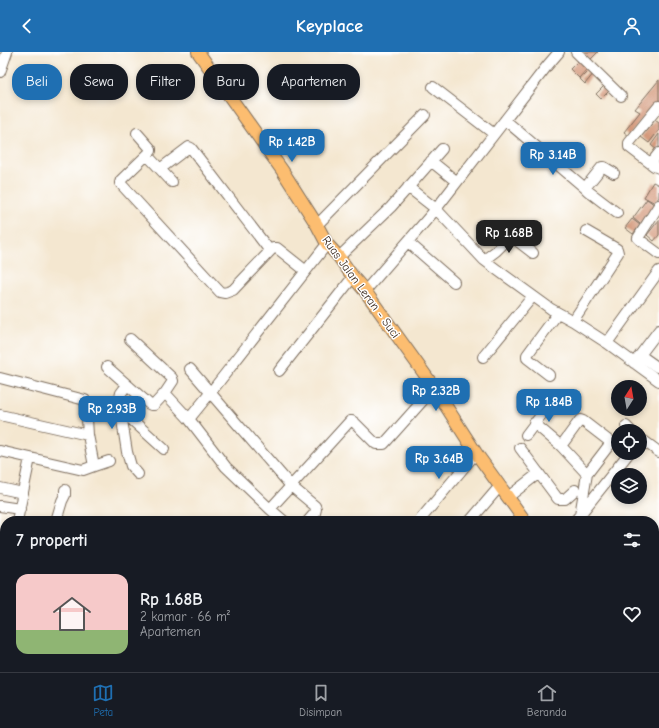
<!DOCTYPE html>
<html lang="id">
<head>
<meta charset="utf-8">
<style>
	body { margin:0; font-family:"Comic Neue",sans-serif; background:#20242c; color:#f1f3f6; height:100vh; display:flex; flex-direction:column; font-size:15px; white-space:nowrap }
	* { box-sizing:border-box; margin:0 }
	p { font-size:13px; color:#9ea1a6 }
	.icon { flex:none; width:22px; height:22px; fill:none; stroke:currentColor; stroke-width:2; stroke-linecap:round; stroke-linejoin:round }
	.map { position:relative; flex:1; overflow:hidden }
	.side { position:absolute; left:0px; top:464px; width:659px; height:156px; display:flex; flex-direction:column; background:#171b24; border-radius:16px 16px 0 0; box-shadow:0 2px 6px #0003 }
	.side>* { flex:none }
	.banner { position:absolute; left:12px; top:12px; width:400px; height:36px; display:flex; gap:8px }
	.needle { width:26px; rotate:11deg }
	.fabs { position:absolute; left:611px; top:328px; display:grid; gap:8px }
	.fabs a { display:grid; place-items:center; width:36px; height:36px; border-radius:50%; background:#171b24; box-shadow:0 2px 6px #0003; font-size:20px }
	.price { position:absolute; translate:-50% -34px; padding:0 9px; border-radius:8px; background:#1f6fb2; color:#fff; font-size:13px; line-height:26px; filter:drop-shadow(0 1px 2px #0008) }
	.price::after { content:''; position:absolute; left:50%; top:24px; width:12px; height:9px; margin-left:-6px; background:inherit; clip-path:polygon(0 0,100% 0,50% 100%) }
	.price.on { background:#222; color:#fff }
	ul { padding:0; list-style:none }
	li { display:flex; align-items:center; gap:12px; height:100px; padding:0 16px }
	li span { display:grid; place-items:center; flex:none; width:112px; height:80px; border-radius:12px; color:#555 }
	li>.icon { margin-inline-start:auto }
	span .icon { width:48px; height:48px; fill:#fffc; stroke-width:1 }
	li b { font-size:17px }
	h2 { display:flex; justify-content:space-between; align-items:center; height:48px; padding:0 16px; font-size:17px }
	.tag { padding:0 14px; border-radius:16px; background:#171b24; box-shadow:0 2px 6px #0003; font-size:14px; line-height:36px }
	.tag.on { background:#1f6fb2; color:#fff }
	header { display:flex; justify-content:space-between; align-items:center; height:52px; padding:0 16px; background:#1f6fb2; color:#fff; font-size:18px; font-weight:600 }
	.menu { display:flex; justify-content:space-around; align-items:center; height:56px; border-top:1px solid #363941; background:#171b24; font-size:11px; color:#9ea1a6 }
	.menu a { display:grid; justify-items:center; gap:2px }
	.menu .on { color:#1f6fb2 }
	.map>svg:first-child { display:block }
	.water { fill:#4bbac3; stroke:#437270 }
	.building { fill:#d49a7d }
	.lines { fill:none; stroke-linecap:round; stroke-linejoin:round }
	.minor-casing { stroke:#7c6c5c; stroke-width:12 }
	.major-casing { stroke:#7c6c5c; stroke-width:14 }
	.minor { stroke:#fff; stroke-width:10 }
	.major { stroke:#fcbd6f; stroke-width:12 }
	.labels { text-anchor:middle; stroke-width:3; stroke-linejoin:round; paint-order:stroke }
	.street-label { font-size:12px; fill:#3b2a1e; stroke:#fff }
</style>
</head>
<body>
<header><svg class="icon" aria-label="back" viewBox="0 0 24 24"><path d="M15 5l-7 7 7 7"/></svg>Keyplace<svg class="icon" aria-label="person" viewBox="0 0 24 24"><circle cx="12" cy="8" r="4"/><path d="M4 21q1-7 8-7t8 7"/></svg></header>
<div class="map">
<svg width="659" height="620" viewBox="0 0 659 620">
	<rect width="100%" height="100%" fill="#fff"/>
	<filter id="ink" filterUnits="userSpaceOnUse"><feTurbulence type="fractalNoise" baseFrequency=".025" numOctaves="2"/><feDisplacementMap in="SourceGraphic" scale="8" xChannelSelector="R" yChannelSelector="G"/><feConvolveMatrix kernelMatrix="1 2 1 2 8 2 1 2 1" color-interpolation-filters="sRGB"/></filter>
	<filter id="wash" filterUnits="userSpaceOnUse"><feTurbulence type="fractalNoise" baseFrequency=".012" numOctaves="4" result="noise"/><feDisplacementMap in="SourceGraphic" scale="16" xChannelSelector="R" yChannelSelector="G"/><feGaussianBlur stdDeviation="0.9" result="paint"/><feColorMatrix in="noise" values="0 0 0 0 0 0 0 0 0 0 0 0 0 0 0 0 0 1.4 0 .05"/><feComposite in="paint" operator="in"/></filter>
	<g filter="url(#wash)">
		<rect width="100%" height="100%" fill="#f4e7d0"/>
		<path class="water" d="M54 615H131V620H53Z"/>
		<g id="blocks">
			<path class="building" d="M582 0H598L590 8Z
				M579 8 588 16 579 26 570 17Z
				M590 17 594 21 585 32 580 27Z
				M659 28V50L646 66 644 64 629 84 624 80 640 60 635 57Z
				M606 32 611 37 601 47 596 42Z
				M655 68 659 71V78L649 91 641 85Z
				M659 82V98L658 99 651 93Z
				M653 130 659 133V145L655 151 644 145Z
				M647 147 655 153 640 172 633 166Z
				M632 167 640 173 633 182 625 176Z
				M659 168V183L654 189 647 183Z"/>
		</g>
	</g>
	<g filter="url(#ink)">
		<use href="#blocks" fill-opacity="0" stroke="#7c6c5c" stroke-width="1"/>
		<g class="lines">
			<defs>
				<path id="minor" d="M576 0 621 44
					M0 20 7 0
					M433 35 494 82
					M659 54 629 91V95L654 114 659 116
					M505 68 585 136 588 139 617 161
					M137 81 151 97V99L121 128 120 131 220 240 225 241 233 238 273 196H277L306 219
					M147 103 172 130
					M431 109 457 130
					M651 111 659 101
					M160 117 189 95 191 96 270 199
					M408 135 436 157 470 193 484 208 500 220 551 257 573 269 607 291 659 329
					M585 136 602 115H604L614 121
					M659 153 638 186 640 188 659 202
					M317 173 425 63
					M408 190 454 230
					M339 205 391 155 442 97
					M484 208 496 199 511 184 533 201
					M365 239 436 157 547 14 559 0
					M573 269 618 201 617 197 586 179
					M607 291 659 219
					M640 303 657 315
					M483 305 533 244
					M634 311 659 278
					M107 315 149 352 151 353H154L165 341 173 329 172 326 130 287
					M190 317 239 374 291 434 315 454 316 457 315 461 308 469
					M279 319 353 225
					M549 323 527 306V303L558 261
					M0 326 85 348 86 350 88 383 94 414 83 418 0 399
					M127 333 121 341 119 349 127 400 131 414 138 422
					M165 341 189 367 226 415 270 457 284 469
					M120 357 164 397
					M0 363 88 383
					M189 367 211 340 327 192
					M534 371 561 394 587 422 580 463
					M626 374 631 379
					M526 383 554 346
					M640 386 659 400
					M561 394 580 368 583 369 609 389 610 390V392L587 422
					M520 396 558 447H565L575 438
					M94 414 109 409
					M0 436 23 441
					M508 445 539 421
					M0 454 20 457
					M270 457 350 369H352L355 371 376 392H384L434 336
					M17 469 30 406
					M56 469 62 449 65 443V438
					M419 469 476 401
					M470 469 500 434
					M575 469 629 401
					M0 488 5 489
					M0 527 5 528
					M654 554 659 550
					M0 568 5 569
					M0 609H5
					M319 615 326 619
					M277 620 280 615
					M573 620 578 615"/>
				<path id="major" d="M198 0 282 118 317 173 327 192 339 205 353 225 365 239 431 331 476 401 525 469
					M626 615 629 620"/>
			</defs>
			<use href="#minor" class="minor-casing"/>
			<use href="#major" class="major-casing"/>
			<use href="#minor" class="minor"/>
			<use href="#major" class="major"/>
		</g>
	</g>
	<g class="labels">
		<g class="street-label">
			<text transform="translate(361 235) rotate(54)" y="4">Ruas Jalan Leran - Suci</text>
		</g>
	</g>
</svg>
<div class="fabs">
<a><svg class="needle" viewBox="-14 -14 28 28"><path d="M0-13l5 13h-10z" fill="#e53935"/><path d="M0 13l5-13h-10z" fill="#9ea1a6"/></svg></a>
<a><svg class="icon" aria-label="locate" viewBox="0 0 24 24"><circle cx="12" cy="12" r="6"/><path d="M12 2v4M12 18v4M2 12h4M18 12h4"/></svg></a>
<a><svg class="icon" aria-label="layers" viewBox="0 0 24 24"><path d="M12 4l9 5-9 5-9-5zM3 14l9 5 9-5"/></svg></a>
</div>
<b class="price" style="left:292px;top:111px">Rp 1.42B</b>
<b class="price" style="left:553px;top:124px">Rp 3.14B</b>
<b class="price on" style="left:509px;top:202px">Rp 1.68B</b>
<b class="price" style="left:436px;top:360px">Rp 2.32B</b>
<b class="price" style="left:549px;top:371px">Rp 1.84B</b>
<b class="price" style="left:112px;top:378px">Rp 2.93B</b>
<b class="price" style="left:439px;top:428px">Rp 3.64B</b>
<div class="banner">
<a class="tag on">Beli</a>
<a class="tag">Sewa</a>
<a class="tag">Filter</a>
<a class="tag">Baru</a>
<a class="tag">Apartemen</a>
</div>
<section class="side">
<h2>7 properti<svg class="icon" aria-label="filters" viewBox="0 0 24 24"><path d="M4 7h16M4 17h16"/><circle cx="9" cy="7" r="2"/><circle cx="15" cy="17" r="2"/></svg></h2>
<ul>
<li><span style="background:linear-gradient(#f6c9c9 70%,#8fb573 0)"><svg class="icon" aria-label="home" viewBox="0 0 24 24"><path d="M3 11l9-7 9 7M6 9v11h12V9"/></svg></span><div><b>Rp 1.68B</b><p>2 kamar · 66 m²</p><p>Apartemen</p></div><svg class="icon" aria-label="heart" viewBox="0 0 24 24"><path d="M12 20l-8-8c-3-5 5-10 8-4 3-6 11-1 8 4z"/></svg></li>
</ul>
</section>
</div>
<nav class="menu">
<a class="on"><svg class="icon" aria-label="map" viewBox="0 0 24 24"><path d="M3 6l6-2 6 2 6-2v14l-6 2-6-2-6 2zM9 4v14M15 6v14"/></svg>Peta</a>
<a><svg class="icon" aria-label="saved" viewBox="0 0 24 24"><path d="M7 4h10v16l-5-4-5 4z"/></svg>Disimpan</a>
<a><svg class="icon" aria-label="home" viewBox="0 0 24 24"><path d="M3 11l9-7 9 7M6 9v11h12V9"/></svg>Beranda</a>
</nav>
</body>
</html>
